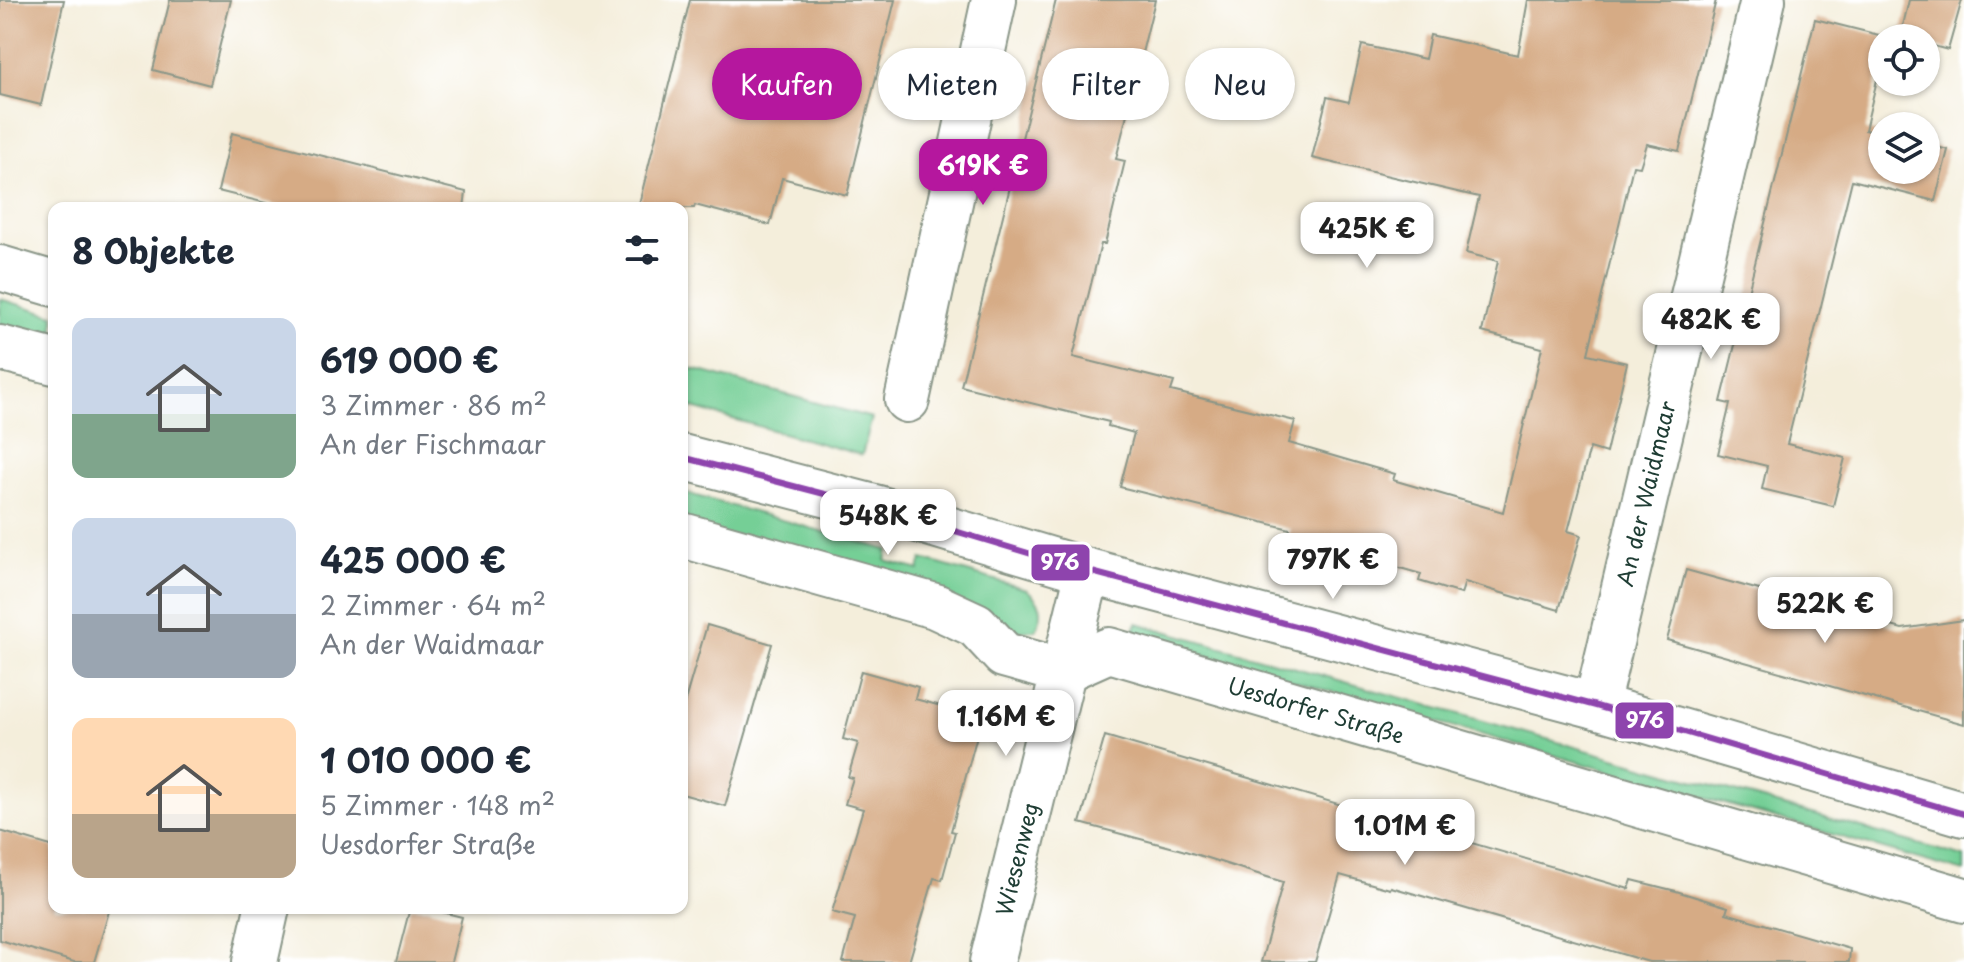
<!DOCTYPE html>
<html lang="de">
<head>
<meta charset="utf-8">
<style>
	body { margin:0; font-family:"Playpen Sans",sans-serif; background:#f6f6f7; color:#1f2937; height:100vh; display:flex; flex-direction:column; font-size:30px; white-space:nowrap }
	* { box-sizing:border-box; margin:0 }
	p { font-size:26px; color:#747a83 }
	.icon { flex:none; width:44px; height:44px; fill:none; stroke:currentColor; stroke-width:2; stroke-linecap:round; stroke-linejoin:round }
	.map { position:relative; flex:1; overflow:hidden }
	.side { position:absolute; left:48px; top:202px; width:640px; height:712px; display:flex; flex-direction:column; background:#fff; border-radius:16px; box-shadow:0 2px 6px #0004 }
	.side>* { flex:none }
	.hud { position:absolute; left:712px; top:48px; width:760px; height:72px; display:flex; gap:16px }
	.controls { position:absolute; left:1868px; top:24px; display:grid; gap:16px }
	.controls a { display:grid; place-items:center; width:72px; height:72px; border-radius:50%; background:#fff; box-shadow:0 2px 6px #0004; font-size:40px }
	.price { position:absolute; translate:-50% -68px; padding:0 18px; border-radius:16px; background:#fff; color:#222; font-size:26px; line-height:52px; filter:drop-shadow(0 2px 4px #0008) }
	.price::after { content:''; position:absolute; left:50%; top:48px; width:24px; height:18px; margin-left:-12px; background:inherit; clip-path:polygon(0 0,100% 0,50% 100%) }
	.price.active { background:#b5179e; color:#fff }
	ul { padding:0; list-style:none }
	li { display:flex; align-items:center; gap:24px; height:200px; padding:0 24px }
	li span { display:grid; place-items:center; flex:none; width:224px; height:160px; border-radius:16px; color:#555 }
	li>.icon { margin-inline-start:auto }
	span .icon { width:96px; height:96px; fill:#fffc; stroke-width:1 }
	li b { font-size:34px }
	h2 { display:flex; justify-content:space-between; align-items:center; height:96px; padding:0 24px; font-size:34px }
	.pill { padding:0 28px; border-radius:36px; background:#fff; box-shadow:0 2px 6px #0004; font-size:28px; line-height:72px }
	.pill.active { background:#b5179e; color:#fff }
	.map>svg:first-child { display:block }
	.green { fill:#74cf96; stroke:#4a8665; stroke-width:2 }
	.building { fill:#d6ab85 }
	.lines { fill:none; stroke-linecap:round; stroke-linejoin:round }
	.minor-casing { stroke:#8a9688; stroke-width:48 }
	.minor { stroke:#fff; stroke-width:44 }
	.bus-1-casing { stroke:#fff; stroke-width:12 }
	.bus-1 { stroke:#8e44ad; stroke-width:6 }
	.labels { text-anchor:middle; stroke-width:6; stroke-linejoin:round; paint-order:stroke }
	.street-label { font-size:22px; fill:#1f3d34; stroke:#fff }
	.line-badge { stroke:#fff; stroke-width:3 }
	.badge-label { font-size:22px; text-anchor:middle; font-weight:bold; fill:#fff }
</style>
</head>
<body>
<div class="map">
<svg width="1964" height="962" viewBox="0 0 1964 962">
	<rect width="100%" height="100%" fill="#fff"/>
	<filter id="ink" filterUnits="userSpaceOnUse"><feTurbulence type="fractalNoise" baseFrequency=".0125" numOctaves="2"/><feDisplacementMap in="SourceGraphic" scale="16" xChannelSelector="R" yChannelSelector="G"/><feConvolveMatrix kernelMatrix="1 2 1 2 8 2 1 2 1" color-interpolation-filters="sRGB"/></filter>
	<filter id="wash" filterUnits="userSpaceOnUse"><feTurbulence type="fractalNoise" baseFrequency=".006" numOctaves="4" result="noise"/><feDisplacementMap in="SourceGraphic" scale="32" xChannelSelector="R" yChannelSelector="G"/><feGaussianBlur stdDeviation="1.8" result="paint"/><feColorMatrix in="noise" values="0 0 0 0 0 0 0 0 0 0 0 0 0 0 0 0 0 1.4 0 .05"/><feComposite in="paint" operator="in"/></filter>
	<g filter="url(#wash)">
		<rect width="100%" height="100%" fill="#f4eedb"/>
		<path class="green" d="M0 299 54 315V345L0 330Z
			M682 366 872 418 862 455 682 405Z
			M682 492 888 550 886 561 919 570 922 559 1026 589C1042 602 1045 611 1036 630L1012 631 682 522Z
			M1137 623 1964 857V872L1139 637 1134 630Z"/>
		<g id="blocks">
			<path class="building" d="M0 0H64L41 105 0 95Z
				M170 0H231L210 85 153 70Z
				M690 0H895L847 195 782 178 770 225 695 205 694 208H638Z
				M1056 0H1155L1116 159 1125 161 1105 244H1101L1073 357 1174 382 1171 391 1295 421 1289 443 1395 474 1393 480 1503 512 1542 348 1482 332 1498 261 1466 253 1479 197 1312 158 1327 97 1349 102 1362 45 1425 59 1430 35 1518 55 1528 0H1716L1679 151 1647 144 1640 167 1633 166 1588 354 1627 363 1606 453 1590 448 1568 531 1581 535 1559 610 1465 582 1461 594 1419 581 1421 574 1289 536 1290 529 1120 487 1134 433 1108 426 1109 422 961 386Z
				M1909 0H1962L1948 50 1926 44V38H1900Z
				M1815 19 1887 37 1882 38V59L1865 130 1882 134V170H1926V144L1948 150 1935 201 1852 180 1787 444 1845 458 1833 506 1762 489 1767 466 1718 454 1730 404 1721 402Z
				M232 133 466 192 464 208H286L218 191Z
				M1686 570 1902 629 1964 620V724L1667 640Z
				M707 625 772 644 725 806 682 794V711Z
				M861 671 918 687 915 699 982 717 951 831 955 832 942 880 934 878 909 962H843L855 918 832 912 863 809 845 804 853 778 848 777 858 743 843 739Z
				M1105 736 1629 889 1632 880 1676 891 1728 907 1726 913 1850 949 1849 962H1649L1391 887 1390 889 1340 875 1315 962H1261L1283 882 1182 850 1080 823Z
				M0 831 54 847V908H110L94 962H74L0 940Z
				M410 908H426L462 917 451 962H396Z"/>
		</g>
	</g>
	<g filter="url(#ink)">
		<use href="#blocks" fill-opacity="0" stroke="#8a9688" stroke-width="2"/>
		<g class="lines">
			<defs>
				<g id="minor">
					<path d="M0 268 54 284"/>
					<path d="M0 348 54 362"/>
					<path d="M907 400 994 0"/>
					<path d="M682 457 878 508 1088 571 1596 706 1964 814"/>
					<path id="s1" d="M682 535 935 606 976 625 1004 655 1062 671 1109 650 1964 900"/>
					<path id="s2" d="M1596 706 1763 0"/>
					<path d="M255 962 267 908"/>
					<path id="s3" d="M992 962 1088 571"/>
				</g>
			</defs>
			<use href="#minor" class="minor-casing"/>
			<use href="#minor" class="minor"/>
			<defs>
				<path id="bus-1" d="M682 457 878 508 1088 571 1596 706 1964 814"/>
			</defs>
			<use href="#bus-1" class="bus-1-casing"/>
			<use href="#bus-1" class="bus-1"/>
		</g>
	</g>
	<g class="labels">
		<g class="street-label">
			<text dy="8" stroke="none"><textPath href="#s2" startOffset="218">An der Waidmaar</textPath></text>
			<text dy="8" stroke="none"><textPath href="#s1" startOffset="676">Uesdorfer Straße</textPath></text>
			<text dy="8" stroke="none"><textPath href="#s3" startOffset="106">Wiesenweg</textPath></text>
		</g>
	</g>
	<g class="line-badge">
		<rect x="1030" y="543" width="61" height="39" rx="8" fill="#8e44ad"/>
		<rect x="1614" y="701" width="61" height="39" rx="8" fill="#8e44ad"/>
	</g>
	<g class="badge-label">
		<text x="1060" y="570">976</text>
		<text x="1645" y="728">976</text>
	</g>
</svg>
<div class="controls">
<a><svg class="icon" aria-label="locate" viewBox="0 0 24 24"><circle cx="12" cy="12" r="6"/><path d="M12 2v4M12 18v4M2 12h4M18 12h4"/></svg></a>
<a><svg class="icon" aria-label="layers" viewBox="0 0 24 24"><path d="M12 4l9 5-9 5-9-5zM3 14l9 5 9-5"/></svg></a>
</div>
<b class="price active" style="left:983px;top:207px">619K €</b>
<b class="price" style="left:1367px;top:270px">425K €</b>
<b class="price" style="left:1711px;top:361px">482K €</b>
<b class="price" style="left:888px;top:557px">548K €</b>
<b class="price" style="left:1333px;top:601px">797K €</b>
<b class="price" style="left:1825px;top:645px">522K €</b>
<b class="price" style="left:1006px;top:758px">1.16M €</b>
<b class="price" style="left:1405px;top:867px">1.01M €</b>
<div class="hud">
<a class="pill active">Kaufen</a>
<a class="pill">Mieten</a>
<a class="pill">Filter</a>
<a class="pill">Neu</a>
</div>
<section class="side">
<h2>8 Objekte<svg class="icon" aria-label="filters" viewBox="0 0 24 24"><path d="M4 7h16M4 17h16"/><circle cx="9" cy="7" r="2"/><circle cx="15" cy="17" r="2"/></svg></h2>
<ul>
<li><span style="background:linear-gradient(#c9d6e8 60%,#7fa58c 0)"><svg class="icon" aria-label="home" viewBox="0 0 24 24"><path d="M3 11l9-7 9 7M6 9v11h12V9"/></svg></span><div><b>619 000 €</b><p>3 Zimmer · 86 m²</p><p>An der Fischmaar</p></div></li>
<li><span style="background:linear-gradient(#c9d6e8 60%,#9aa5b1 0)"><svg class="icon" aria-label="home" viewBox="0 0 24 24"><path d="M3 11l9-7 9 7M6 9v11h12V9"/></svg></span><div><b>425 000 €</b><p>2 Zimmer · 64 m²</p><p>An der Waidmaar</p></div></li>
<li><span style="background:linear-gradient(#ffd9b3 60%,#b9a48a 0)"><svg class="icon" aria-label="home" viewBox="0 0 24 24"><path d="M3 11l9-7 9 7M6 9v11h12V9"/></svg></span><div><b>1 010 000 €</b><p>5 Zimmer · 148 m²</p><p>Uesdorfer Straße</p></div></li>
</ul>
</section>
</div>
</body>
</html>
